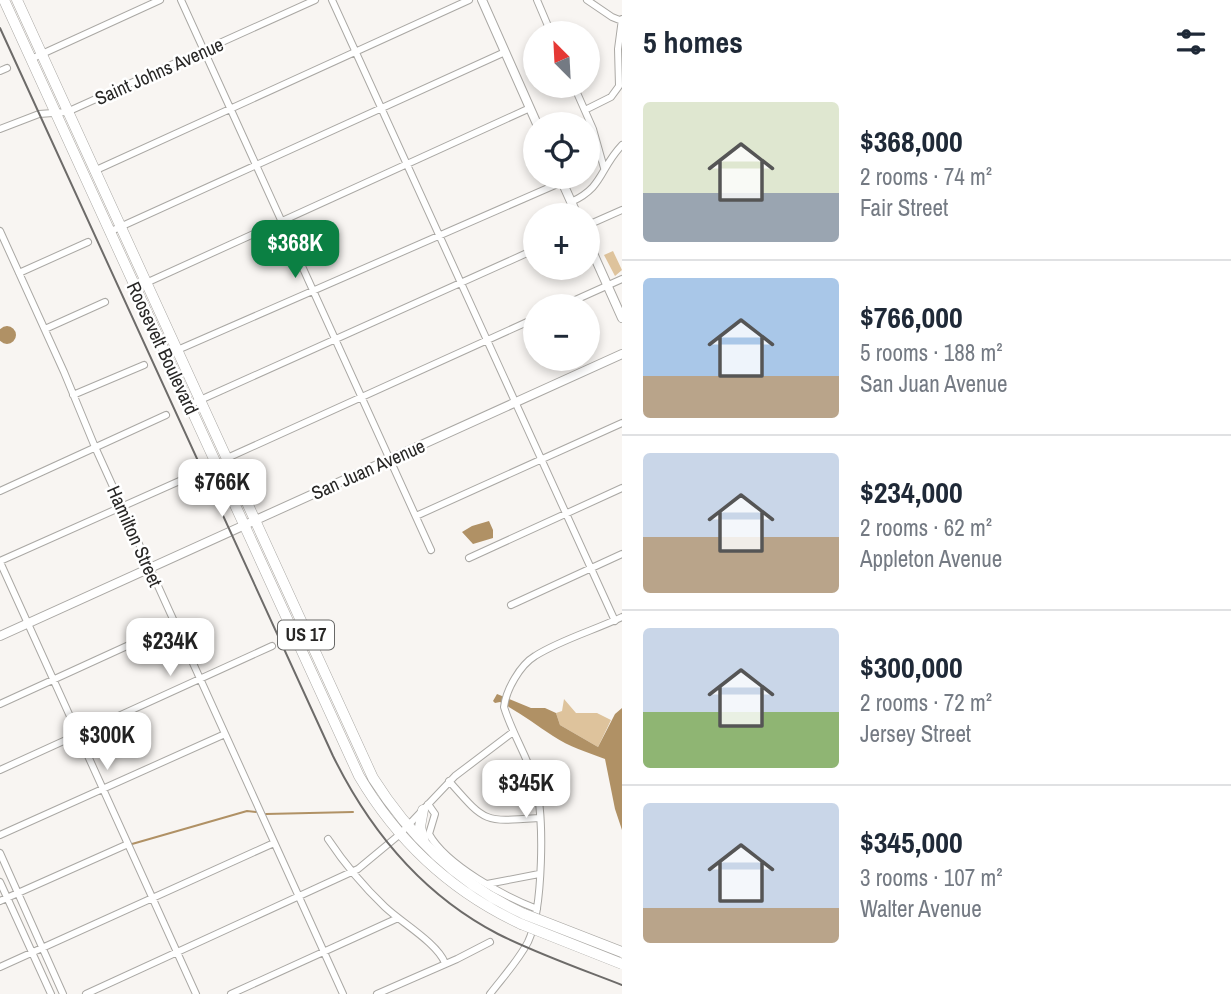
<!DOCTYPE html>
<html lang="en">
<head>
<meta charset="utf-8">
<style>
	body { margin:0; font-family:"Archivo Narrow",sans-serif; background:#f6f6f7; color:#1f2937; height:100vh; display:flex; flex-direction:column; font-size:26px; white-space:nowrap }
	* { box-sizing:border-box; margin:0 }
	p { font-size:23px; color:#747a83 }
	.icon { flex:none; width:38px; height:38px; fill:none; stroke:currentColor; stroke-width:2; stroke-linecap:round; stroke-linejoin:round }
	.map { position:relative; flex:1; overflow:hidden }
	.side { display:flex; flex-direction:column; background:#fff; width:609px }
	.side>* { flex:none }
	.needle { width:46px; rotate:336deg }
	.buttons { position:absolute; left:523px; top:21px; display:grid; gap:14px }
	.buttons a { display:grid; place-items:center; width:77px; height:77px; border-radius:50%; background:#fff; box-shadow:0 4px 10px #0003; font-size:35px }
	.price { position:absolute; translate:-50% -60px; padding:0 16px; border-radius:14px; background:#fff; color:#222; font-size:23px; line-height:46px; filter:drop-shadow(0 2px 4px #0008) }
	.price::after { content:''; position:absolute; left:50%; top:42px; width:21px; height:16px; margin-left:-10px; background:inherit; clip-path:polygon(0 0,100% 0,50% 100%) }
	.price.selected { background:#0b8043; color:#fff }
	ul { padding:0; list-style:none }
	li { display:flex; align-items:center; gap:21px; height:175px; padding:0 21px }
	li+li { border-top:2px solid #e0e1e3 }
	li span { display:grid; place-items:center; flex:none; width:196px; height:140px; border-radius:7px; color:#555 }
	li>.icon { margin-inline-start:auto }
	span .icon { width:84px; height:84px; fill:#fffc; stroke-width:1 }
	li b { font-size:30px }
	h2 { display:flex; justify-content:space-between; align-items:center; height:84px; padding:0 21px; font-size:30px }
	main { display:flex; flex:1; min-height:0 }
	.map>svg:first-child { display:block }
	.green { fill:#dec39c }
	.water { fill:#b09165 }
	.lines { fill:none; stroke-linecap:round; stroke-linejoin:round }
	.stream { stroke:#b09165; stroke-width:2 }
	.minor-casing { stroke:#aaa8a4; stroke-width:8 }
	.major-casing { stroke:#aaa8a4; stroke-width:10 }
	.highway-casing { stroke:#aaa8a4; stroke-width:11 }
	.minor { stroke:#fff; stroke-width:6 }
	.major { stroke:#fff; stroke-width:8 }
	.highway { stroke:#fff; stroke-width:10 }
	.rail { stroke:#6d6b69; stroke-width:2 }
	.highway-bridge-casing { stroke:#aaa8a4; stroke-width:11; stroke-linecap:butt }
	.highway-bridge { stroke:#fff; stroke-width:10 }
	.labels { text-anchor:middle; stroke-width:5; stroke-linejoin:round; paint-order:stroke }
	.shield { fill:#fff; stroke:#686867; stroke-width:2 }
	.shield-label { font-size:18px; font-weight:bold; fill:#282726 }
	.street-label { font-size:19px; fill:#282726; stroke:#fff }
</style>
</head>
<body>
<main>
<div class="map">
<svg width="622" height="994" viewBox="0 0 622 994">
	<rect width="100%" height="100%" fill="#f8f5f2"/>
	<path class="green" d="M613 251 622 270 615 276 604 255Z
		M564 699 576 713H597L611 720 598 747 560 725 556 713 562 711Z"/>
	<path class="water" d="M-2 335a9 9 0 1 1 18 0a9 9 0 1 1-18 0Z
		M489 521 493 530V538L473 544 462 532 472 526Z
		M497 694 531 708H545L556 713 560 725 598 747 615 714 622 708V830L615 809 605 759C587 752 569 747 553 736 535 724 519 712 500 702L495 703 493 701Z"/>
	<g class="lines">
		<path class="stream" d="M266 814 353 812
			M132 844 247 811 256 812"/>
		<defs>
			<path id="minor" d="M181 0 431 550
				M332 0 615 621
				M537 0 551 33
				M587 0 612 17 622 21
				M31 59 160 0
				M0 71 7 68
				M574 86 593 129 604 168
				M585 110 611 97 619 86 618 49 622 19
				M0 129 39 114 67 112 315 0
				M94 171 469 0
				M571 202C604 187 599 169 622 145
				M588 225 622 210
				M0 231 64 372 95 447 343 994
				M109 232 505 52
				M19 273 88 242
				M135 288 530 108
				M562 306 622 279
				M45 329 105 302
				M166 355 562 182
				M73 395 144 365
				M189 405 536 249
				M225 459 536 318
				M0 491 166 415
				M416 516 622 423
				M469 558 622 488
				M0 561 193 475
				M0 562 196 994
				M511 605 622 554
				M0 704 175 624
				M0 770 272 646
				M449 781C486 823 483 822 540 818
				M428 804 435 814 429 834C446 865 505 897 537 909
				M0 835 225 734
				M328 839C344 863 364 887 385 907 402 923 437 943 445 963
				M0 853 63 994
				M0 882 51 994
				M487 884 539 874
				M0 901 128 844
				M0 967 274 843
				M86 994 358 869 399 835 455 776 513 732
				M231 994 398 918
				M377 994 457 959 490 942
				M490 994C503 977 518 961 528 942 543 910 545 815 535 782 527 756 512 733 504 707 506 690 520 665 535 656 560 640 595 630 622 617"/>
			<path id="major" d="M482 0 537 124
				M560 177 577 215
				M588 242 622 318
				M0 636 622 354"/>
			<path id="highway" d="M4 0 359 776C398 842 450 891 521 924
				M17 0 373 778C411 838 460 885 524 914
				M423 810 420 827 424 842"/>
		</defs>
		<use href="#minor" class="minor-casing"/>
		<use href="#major" class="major-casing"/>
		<use href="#highway" class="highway-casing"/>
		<use href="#minor" class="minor"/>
		<use href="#major" class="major"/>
		<use href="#highway" class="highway"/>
		<path class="rail" d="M0 28 333 756C370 831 423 895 498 934 538 954 581 969 622 985"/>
		<defs>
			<path id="highway-bridge" d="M524 914 622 952
				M521 924 622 964"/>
		</defs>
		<use href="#highway-bridge" class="highway-bridge-casing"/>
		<use href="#highway-bridge" class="highway-bridge"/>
	</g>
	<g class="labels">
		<rect class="shield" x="278" y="620.5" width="56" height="29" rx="5"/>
		<g class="shield-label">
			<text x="306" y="641">US 17</text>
		</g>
		<g class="street-label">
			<text transform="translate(159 71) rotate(-24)" y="7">Saint Johns Avenue</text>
			<text transform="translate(163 348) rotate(65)" y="7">Roosevelt Boulevard</text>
			<text transform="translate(368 469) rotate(-24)" y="7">San Juan Avenue</text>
			<text transform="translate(135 536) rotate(66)" y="7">Hamilton Street</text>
		</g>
	</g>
</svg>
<div class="buttons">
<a><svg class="needle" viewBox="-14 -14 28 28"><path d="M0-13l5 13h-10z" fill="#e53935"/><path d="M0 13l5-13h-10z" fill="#747a83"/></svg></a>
<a><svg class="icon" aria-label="locate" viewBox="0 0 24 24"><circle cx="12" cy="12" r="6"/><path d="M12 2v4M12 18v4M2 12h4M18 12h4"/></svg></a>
<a>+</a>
<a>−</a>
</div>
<b class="price selected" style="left:295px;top:280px">$368K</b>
<b class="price" style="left:222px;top:519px">$766K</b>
<b class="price" style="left:170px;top:678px">$234K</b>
<b class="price" style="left:107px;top:772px">$300K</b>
<b class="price" style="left:526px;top:820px">$345K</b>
</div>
<section class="side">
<h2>5 homes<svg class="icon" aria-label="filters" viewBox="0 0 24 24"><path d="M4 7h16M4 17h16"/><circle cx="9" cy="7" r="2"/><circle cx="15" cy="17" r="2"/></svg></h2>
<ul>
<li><span style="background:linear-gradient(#dfe7d0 65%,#9aa5b1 0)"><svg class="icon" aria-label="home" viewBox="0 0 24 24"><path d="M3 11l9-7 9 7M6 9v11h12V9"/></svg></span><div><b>$368,000</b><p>2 rooms · 74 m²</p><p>Fair Street</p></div></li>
<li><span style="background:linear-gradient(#a9c7e8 70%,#b9a48a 0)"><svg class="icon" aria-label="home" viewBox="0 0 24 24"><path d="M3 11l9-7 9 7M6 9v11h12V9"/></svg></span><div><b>$766,000</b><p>5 rooms · 188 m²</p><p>San Juan Avenue</p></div></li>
<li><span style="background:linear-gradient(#c9d6e8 60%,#b9a48a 0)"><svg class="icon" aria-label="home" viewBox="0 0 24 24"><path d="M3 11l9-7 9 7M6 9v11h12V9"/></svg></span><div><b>$234,000</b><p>2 rooms · 62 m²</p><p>Appleton Avenue</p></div></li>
<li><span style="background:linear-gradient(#c9d6e8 60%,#8fb573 0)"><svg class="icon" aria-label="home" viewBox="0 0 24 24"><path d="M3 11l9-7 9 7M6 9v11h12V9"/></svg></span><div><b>$300,000</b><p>2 rooms · 72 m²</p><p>Jersey Street</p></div></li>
<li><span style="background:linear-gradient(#c9d6e8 75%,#b9a48a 0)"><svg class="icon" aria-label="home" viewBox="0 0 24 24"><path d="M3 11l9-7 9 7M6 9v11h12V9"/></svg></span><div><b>$345,000</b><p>3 rooms · 107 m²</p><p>Walter Avenue</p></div></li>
</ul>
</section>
</main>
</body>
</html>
